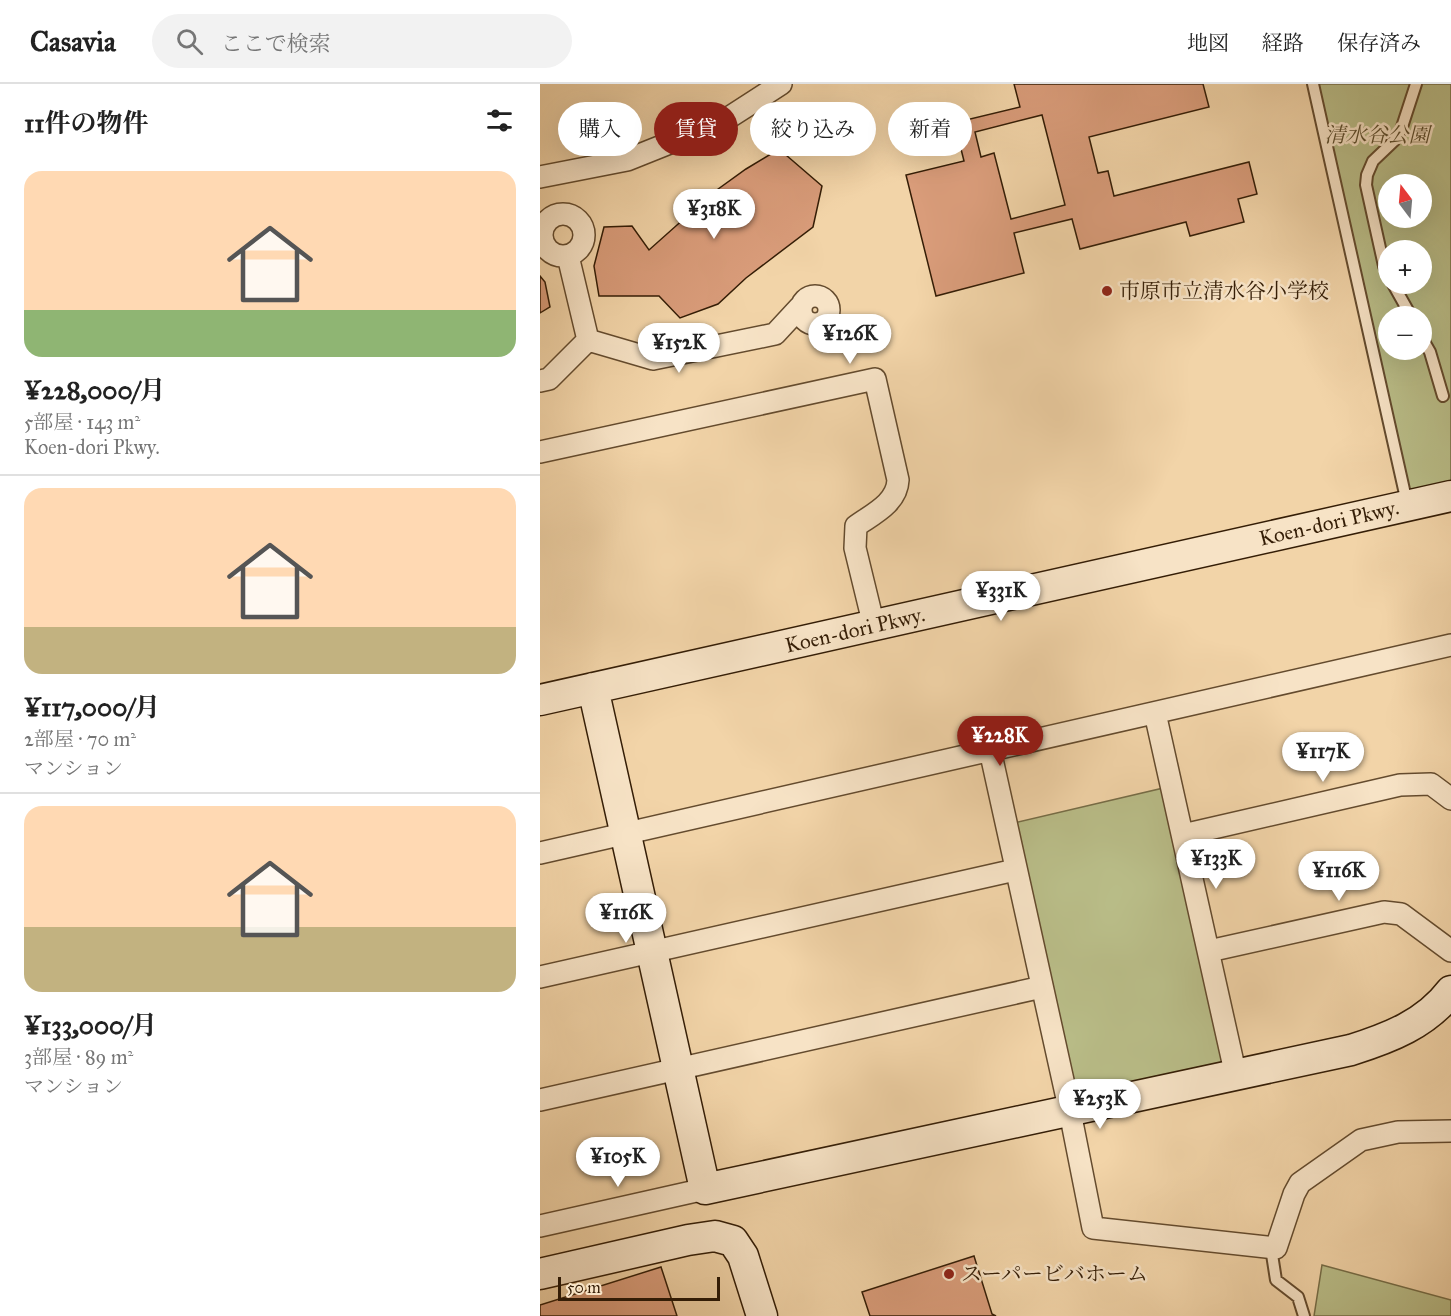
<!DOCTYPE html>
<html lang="ja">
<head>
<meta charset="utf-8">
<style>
	body { margin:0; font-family:"IM FELL Great Primer","Noto Serif JP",serif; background:#f2f2f2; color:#222; height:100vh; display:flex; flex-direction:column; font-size:22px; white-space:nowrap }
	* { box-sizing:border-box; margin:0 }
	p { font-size:20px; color:#767676 }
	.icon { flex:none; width:33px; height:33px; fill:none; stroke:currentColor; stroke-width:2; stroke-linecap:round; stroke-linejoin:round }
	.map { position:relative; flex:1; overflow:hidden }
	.panel { display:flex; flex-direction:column; background:#fff; width:540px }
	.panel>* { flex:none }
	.hud { position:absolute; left:18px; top:18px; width:570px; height:54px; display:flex; gap:12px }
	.needle { width:39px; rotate:344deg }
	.buttons { position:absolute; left:838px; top:90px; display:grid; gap:12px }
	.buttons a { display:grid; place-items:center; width:54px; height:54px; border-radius:50%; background:#fff; box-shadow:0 6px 24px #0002; font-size:30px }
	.scale { position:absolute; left:18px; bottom:15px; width:162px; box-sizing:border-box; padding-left:6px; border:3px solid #341d06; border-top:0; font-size:16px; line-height:21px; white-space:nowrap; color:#341d06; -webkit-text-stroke:4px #f7e3c6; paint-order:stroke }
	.price { position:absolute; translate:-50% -51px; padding:0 14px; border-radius:21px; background:#fff; color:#222; font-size:20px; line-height:39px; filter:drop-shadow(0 2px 3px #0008) }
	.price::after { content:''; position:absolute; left:50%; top:36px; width:18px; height:14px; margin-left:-9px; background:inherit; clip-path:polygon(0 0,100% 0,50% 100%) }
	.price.active { background:#8f2418; color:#fff }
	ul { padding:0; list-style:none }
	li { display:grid; align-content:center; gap:12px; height:318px; padding:0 24px }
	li+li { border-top:2px solid #e0e0e0 }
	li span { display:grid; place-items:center; height:186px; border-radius:18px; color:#555 }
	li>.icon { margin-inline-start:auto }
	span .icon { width:108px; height:108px; fill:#fffc; stroke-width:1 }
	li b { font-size:26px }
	h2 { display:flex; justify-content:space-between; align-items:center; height:72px; padding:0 24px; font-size:26px }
	.pill { padding:0 21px; border-radius:27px; background:#fff; box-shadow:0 6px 24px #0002; font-size:21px; line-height:54px }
	.pill.active { background:#8f2418; color:#fff }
	header { display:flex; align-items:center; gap:36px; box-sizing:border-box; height:84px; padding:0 30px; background:#fff; border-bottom:2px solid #e0e0e0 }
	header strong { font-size:28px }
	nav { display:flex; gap:33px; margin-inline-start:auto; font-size:21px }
	.search { width:420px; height:54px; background:#f2f2f2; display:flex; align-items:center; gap:15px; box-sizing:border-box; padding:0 21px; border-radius:33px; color:#767676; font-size:22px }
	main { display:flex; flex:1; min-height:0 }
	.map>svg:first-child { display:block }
	.green { fill:#b9bd88; stroke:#766d47; stroke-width:1.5; fill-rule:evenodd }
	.building { fill:#d99c7a; stroke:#341d06; stroke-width:1.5; fill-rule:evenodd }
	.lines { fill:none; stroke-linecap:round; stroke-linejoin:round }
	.lane-casing { stroke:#644b2e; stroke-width:14 }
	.street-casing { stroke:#644b2e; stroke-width:24 }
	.secondary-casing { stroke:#341d06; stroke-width:33 }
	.lane { stroke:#f7e3c6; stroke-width:10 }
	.street { stroke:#f7e3c6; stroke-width:21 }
	.secondary { stroke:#f7e3c6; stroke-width:30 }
	.poi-dot { fill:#8f2418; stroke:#f7e3c6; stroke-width:2 }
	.labels { text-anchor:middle; stroke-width:5; stroke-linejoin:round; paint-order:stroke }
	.park-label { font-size:21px; font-style:italic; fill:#5c4d2d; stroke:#f7e3c6 }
	.poi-label { font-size:21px; fill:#341d06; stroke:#f7e3c6; text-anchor:start }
	.street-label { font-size:21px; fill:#341d06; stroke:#f7e3c6 }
</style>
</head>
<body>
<header>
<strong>Casavia</strong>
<div class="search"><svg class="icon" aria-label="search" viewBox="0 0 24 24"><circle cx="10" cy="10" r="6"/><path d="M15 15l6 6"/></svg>ここで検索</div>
<nav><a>地図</a><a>経路</a><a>保存済み</a></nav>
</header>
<main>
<section class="panel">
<h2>11件の物件<svg class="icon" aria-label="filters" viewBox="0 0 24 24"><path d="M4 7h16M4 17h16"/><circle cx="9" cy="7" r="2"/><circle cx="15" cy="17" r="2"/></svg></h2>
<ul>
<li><span style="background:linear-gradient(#ffd9b3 75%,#8fb573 0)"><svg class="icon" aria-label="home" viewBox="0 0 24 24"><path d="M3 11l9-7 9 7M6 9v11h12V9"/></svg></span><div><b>¥228,000/月</b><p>5部屋 · 143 m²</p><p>Koen-dori Pkwy.</p></div></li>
<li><span style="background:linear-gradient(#ffd9b3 75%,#c2b280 0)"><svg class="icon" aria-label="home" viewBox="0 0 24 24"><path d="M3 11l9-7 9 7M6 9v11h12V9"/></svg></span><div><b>¥117,000/月</b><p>2部屋 · 70 m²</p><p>マンション</p></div></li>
<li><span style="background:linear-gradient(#ffd9b3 65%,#c2b280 0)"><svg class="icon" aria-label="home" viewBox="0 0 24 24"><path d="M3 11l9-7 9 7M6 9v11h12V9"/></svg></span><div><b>¥133,000/月</b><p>3部屋 · 89 m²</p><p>マンション</p></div></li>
</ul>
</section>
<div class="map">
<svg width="911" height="1232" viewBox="0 0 911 1232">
	<rect width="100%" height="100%" fill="#f2d4a8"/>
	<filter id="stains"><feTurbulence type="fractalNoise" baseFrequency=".00333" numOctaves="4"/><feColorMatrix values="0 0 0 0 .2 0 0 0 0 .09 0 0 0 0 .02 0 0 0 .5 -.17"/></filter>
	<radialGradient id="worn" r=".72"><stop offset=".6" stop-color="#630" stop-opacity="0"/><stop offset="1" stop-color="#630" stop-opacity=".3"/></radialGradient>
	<path class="green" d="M773 0H911V412L867 422ZM849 100H882V134H849ZM849 166H882V200H849ZM849 232H882V266H849Z
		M632 702 696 992 530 1028 465 741Z
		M782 1181 911 1216V1232H774Z"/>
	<path class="building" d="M474 0H663L669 23 549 53 558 89 568 87 574 112 709 78 717 110 698 115 704 138 650 152 646 138 540 165 532 135 474 149 484 189 396 212 366 91 424 77 417 49 408 65 395 57 390 65 357 43 368 31 382 25 398 24 422 37 480 23ZM502 31 525 121 471 135 454 69 441 73 435 48Z
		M239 65 282 102 273 143 206 194 178 220 140 234 119 212H59L54 182 64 143 92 142 109 166 174 108 206 85Z
		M0 192 5 198 10 223 0 229Z
		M434 1172 452 1230 456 1232H330L322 1208Z
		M121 1183 137 1232H0V1221Z"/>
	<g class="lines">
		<defs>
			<path id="lane" d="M773 0 867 419
				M849 191 844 182 826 101 827 91 833 77 854 57 861 46 876 0
				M853 200 871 232
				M882 254 890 268 903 312
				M731 1164 736 1196 758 1213 764 1232"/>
			<path id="street" d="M0 93 87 76 182 38 241 0
				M2 151a21 21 0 1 1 42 0a21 21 0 1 1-42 0Z
				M28 172 48 256
				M261 226a14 14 0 1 1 28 0a14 14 0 1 1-28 0Z
				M0 297 9 295 48 256 113 275 235 250 260 223
				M0 368 335 295 358 396C357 419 333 430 316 442L315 464 334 542
				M615 629 696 992
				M450 666 530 1028 553 1144 736 1164 754 1110 760 1099 821 1056 858 1048 911 1047
				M643 751 860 701 891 700 911 715
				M0 769 911 561
				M669 867 844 828 861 830 911 867
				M0 893 475 786
				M0 1016 502 903
				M0 1142 165 1105"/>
			<path id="secondary" d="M53 604 165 1105 811 966C849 954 886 940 911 907
				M0 616 911 412
				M0 1190 148 1156 175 1152 193 1157 203 1172 222 1232"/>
		</defs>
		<use href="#lane" class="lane-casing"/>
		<use href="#street" class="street-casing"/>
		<use href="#secondary" class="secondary-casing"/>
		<use href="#lane" class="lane"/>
		<use href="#street" class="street"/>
		<use href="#secondary" class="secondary"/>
	</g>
	<g class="poi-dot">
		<circle cx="567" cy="207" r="6"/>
		<circle cx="409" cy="1190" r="6"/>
	</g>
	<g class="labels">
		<g class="park-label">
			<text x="837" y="58">清水谷公園</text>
		</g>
		<g class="poi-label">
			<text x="579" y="214">市原市立清水谷小学校</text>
			<text x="421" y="1197">スーパービバホーム</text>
		</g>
		<g class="street-label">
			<text transform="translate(789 439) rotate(-13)" y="7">Koen-dori Pkwy.</text>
			<text transform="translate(315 546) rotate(-13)" y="7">Koen-dori Pkwy.</text>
		</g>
	</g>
	<rect width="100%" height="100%" filter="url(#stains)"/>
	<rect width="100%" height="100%" fill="url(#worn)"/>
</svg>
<div class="buttons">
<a><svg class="needle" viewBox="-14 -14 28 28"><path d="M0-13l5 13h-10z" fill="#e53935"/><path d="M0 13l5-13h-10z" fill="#767676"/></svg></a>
<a>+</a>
<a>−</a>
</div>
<div class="scale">50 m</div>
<b class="price" style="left:174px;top:156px">¥318K</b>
<b class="price" style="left:310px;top:281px">¥126K</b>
<b class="price" style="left:139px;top:290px">¥152K</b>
<b class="price" style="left:461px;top:538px">¥331K</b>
<b class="price active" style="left:460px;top:683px">¥228K</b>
<b class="price" style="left:783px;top:699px">¥117K</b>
<b class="price" style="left:676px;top:806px">¥133K</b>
<b class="price" style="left:799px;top:818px">¥116K</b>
<b class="price" style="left:86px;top:860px">¥116K</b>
<b class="price" style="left:560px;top:1046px">¥253K</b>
<b class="price" style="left:78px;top:1104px">¥105K</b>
<div class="hud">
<a class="pill">購入</a>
<a class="pill active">賃貸</a>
<a class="pill">絞り込み</a>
<a class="pill">新着</a>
</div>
</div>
</main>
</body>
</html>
